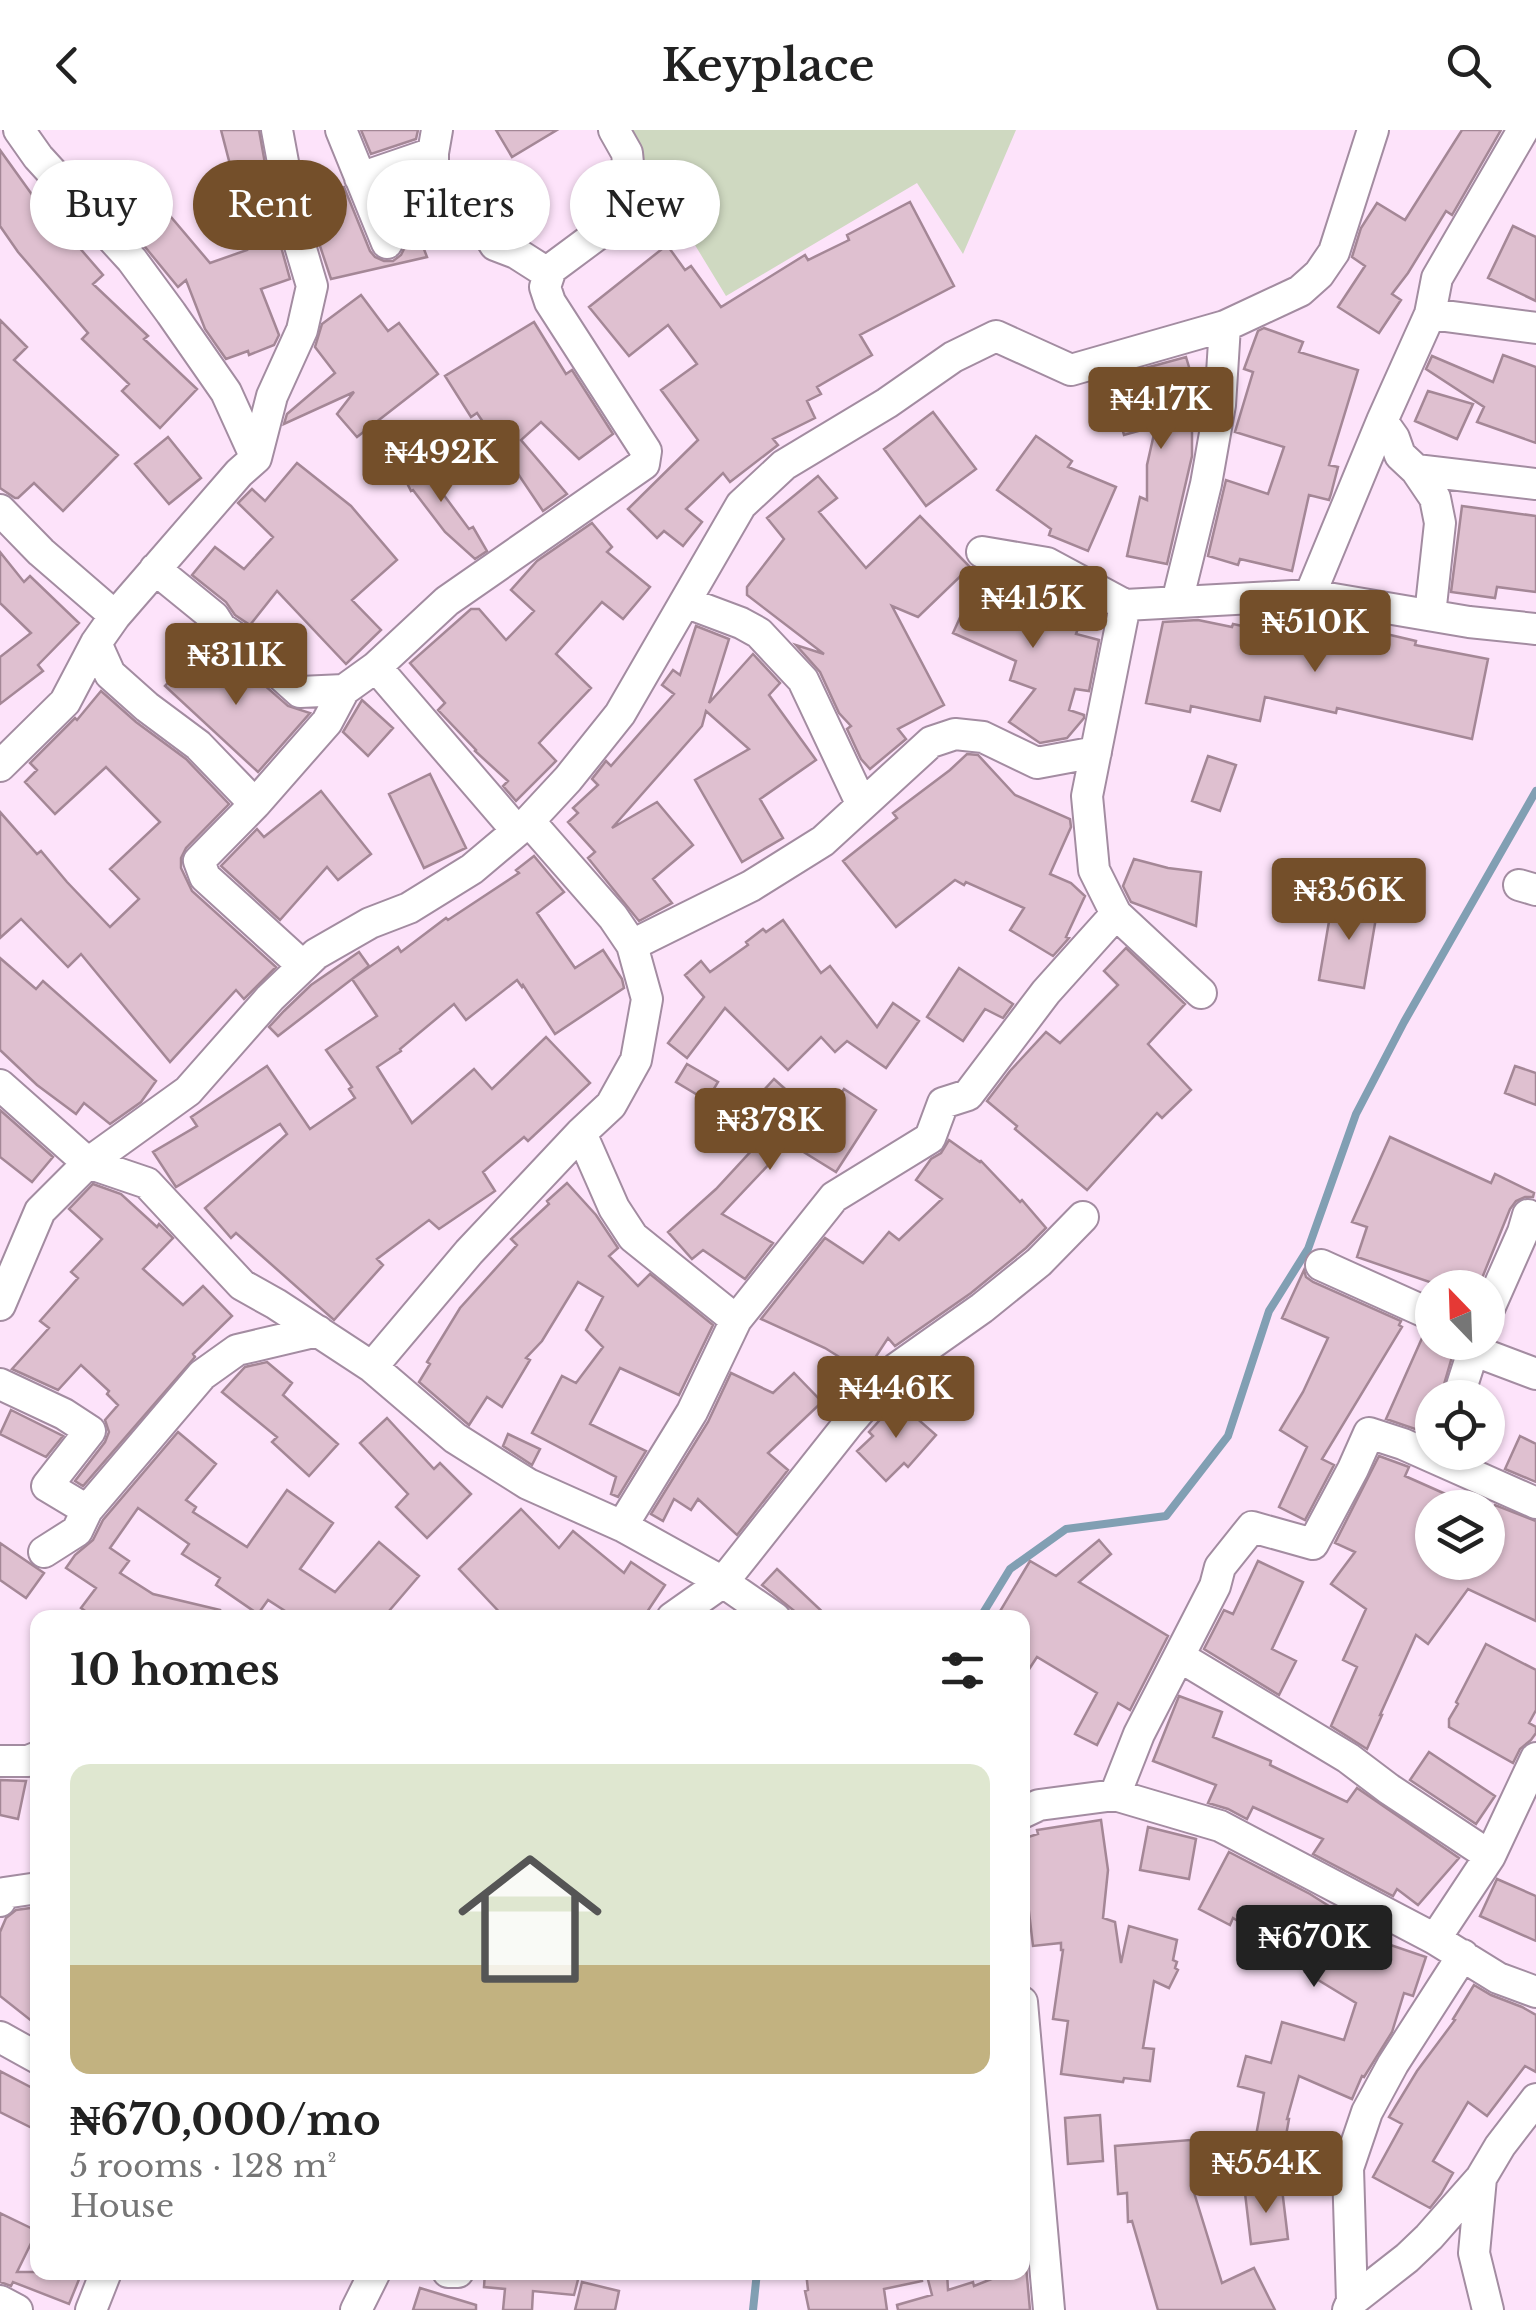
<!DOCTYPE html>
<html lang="en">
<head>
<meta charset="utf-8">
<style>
	body { margin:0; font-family:"Libre Baskerville",serif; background:#f2f2f2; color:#222; height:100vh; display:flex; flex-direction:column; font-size:38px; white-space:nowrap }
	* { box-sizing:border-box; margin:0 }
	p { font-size:32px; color:#767676 }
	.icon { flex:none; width:55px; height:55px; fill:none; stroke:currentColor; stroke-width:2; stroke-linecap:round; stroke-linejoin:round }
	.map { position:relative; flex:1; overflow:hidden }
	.sheet { position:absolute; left:30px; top:1480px; width:1000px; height:670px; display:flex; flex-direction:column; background:#fff; border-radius:20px; box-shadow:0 2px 8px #0004 }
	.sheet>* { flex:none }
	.banner { position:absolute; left:30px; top:30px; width:1000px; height:90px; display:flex; gap:20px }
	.needle { width:65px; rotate:337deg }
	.tools { position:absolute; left:1415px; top:1140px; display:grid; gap:20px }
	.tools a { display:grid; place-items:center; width:90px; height:90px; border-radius:50%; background:#fff; box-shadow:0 2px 8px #0004; font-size:50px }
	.price { position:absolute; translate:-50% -85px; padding:0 22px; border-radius:10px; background:#744f2a; color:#fff; font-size:32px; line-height:65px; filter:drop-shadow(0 2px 5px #0008) }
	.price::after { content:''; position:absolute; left:50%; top:60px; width:30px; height:22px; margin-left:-15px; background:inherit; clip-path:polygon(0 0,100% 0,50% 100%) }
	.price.on { background:#222; color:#fff }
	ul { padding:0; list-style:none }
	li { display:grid; align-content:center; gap:20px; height:530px; padding:0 40px }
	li+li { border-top:2px solid #e0e0e0 }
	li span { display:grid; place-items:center; height:310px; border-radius:20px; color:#555 }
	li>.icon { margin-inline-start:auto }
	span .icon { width:180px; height:180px; fill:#fffc; stroke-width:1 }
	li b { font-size:42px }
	h2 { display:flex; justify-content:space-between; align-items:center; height:120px; padding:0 40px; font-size:42px }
	.chip { padding:0 35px; border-radius:45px; background:#fff; box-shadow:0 2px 8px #0004; font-size:35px; line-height:90px }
	.chip.on { background:#744f2a; color:#fff }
	header { display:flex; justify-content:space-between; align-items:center; height:130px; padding:0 40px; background:#fff; font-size:45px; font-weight:600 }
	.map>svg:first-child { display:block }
	.green { fill:#cfd9c1 }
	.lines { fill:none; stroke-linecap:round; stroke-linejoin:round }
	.stream { stroke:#819fb3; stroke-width:8 }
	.building { fill:#dfc0d0; stroke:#a48796; stroke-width:2.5 }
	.minor-casing { stroke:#a38ca1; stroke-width:34 }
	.minor { stroke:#fff; stroke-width:30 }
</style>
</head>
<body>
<header><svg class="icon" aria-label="back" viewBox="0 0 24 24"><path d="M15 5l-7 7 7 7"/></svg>Keyplace<svg class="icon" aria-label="search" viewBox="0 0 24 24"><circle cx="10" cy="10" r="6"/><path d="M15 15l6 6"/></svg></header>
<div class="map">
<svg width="1536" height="2180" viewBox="0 0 1536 2180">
	<rect width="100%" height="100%" fill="#fde3fa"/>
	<path class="green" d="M625 0H1016L963 124 917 53 726 166Z"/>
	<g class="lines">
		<path class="stream" d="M980 1488 1010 1439 1066 1399 1166 1386 1228 1306 1269 1181 1308 1119 1356 984 1404 892 1536 661
			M753 2180 757 2142"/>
	</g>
	<path class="building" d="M221 0H259L278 106 290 149 261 159 279 205 274 215 249 225 248 221 226 229 205 199 186 150 178 157 141 112 171 87 210 133 247 120 233 75 240 73Z
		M361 0H418L416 9 371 24Z
		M496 0H557L512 27Z
		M1462 0H1501L1452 85 1446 81 1408 143 1392 164 1401 170 1379 203 1338 177 1365 136 1352 127 1361 98 1377 73 1405 90Z
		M0 20 66 112 71 108 103 145 93 154 148 206 144 209 197 259 160 298 122 261 129 254 82 209 88 203 18 122 0 96Z
		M415 49 417 64 422 75 437 88 415 96 427 127 331 149 314 98 309 68 344 57 370 121 375 127 384 131H393L401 125 406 115 404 106 385 59Z
		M910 72 954 156 860 205 872 225 817 257 821 264 807 271 815 288 773 309 778 315 730 352 723 343 686 379 702 392 683 416 664 401 657 408 628 379 698 310 661 260 697 234 668 195 629 226 589 177 667 115 685 140 691 136 721 177 805 125 808 130 849 110 847 105Z
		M1513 96 1536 107V171L1488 148Z
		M361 165 388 201 399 193 438 244 357 307 337 284 354 262 284 294 287 284 335 243 315 217 322 194Z
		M0 190 27 217 14 230 118 325 63 381 34 353 18 368H15L0 358Z
		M534 192 566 244 572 240 613 304 579 329 541 292 521 310 567 364 543 381 477 283 471 287 445 246Z
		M1264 198 1303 212 1299 222 1358 240 1329 335 1338 337 1331 364 1329 370 1309 365 1292 441 1240 429 1238 435 1208 426 1226 350 1268 364 1284 317 1235 302 1253 242 1244 239 1258 201Z
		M1503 225 1536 237V313L1477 292 1484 277 1426 239 1432 226 1493 252Z
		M1186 227 1201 277 1200 283 1192 285V326L1167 434 1127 426 1140 367 1147 370V335L1156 295 1145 291 1142 300 1124 305 1113 266 1146 257 1142 239Z
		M1428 261 1473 274 1457 309 1415 291Z
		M933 282 976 339 926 376 884 319Z
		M1036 306 1072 331 1068 337 1116 357 1088 421 1049 405 1051 399 997 360Z
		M168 307 201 348 169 374 135 334Z
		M428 324 439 346 432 349 469 399 473 397 487 421 475 429 445 402 413 360 411 361 400 339Z
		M297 333 351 376 397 430 352 470 381 500 346 534 277 461 250 495 235 485 226 472 192 445 215 417 244 439 273 407 238 373 252 359 265 371Z
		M818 346 837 368 819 382 866 438 920 386 970 437 918 487 892 476 944 575 898 599 906 609 870 639 861 629 847 599 851 596 839 583 820 542 796 515 824 524 747 465V457L784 409 767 388Z
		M1462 376 1536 386V462L1497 457 1495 468 1451 462Z
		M592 393 612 417 607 422 650 457 623 489 602 472 556 524 591 558 539 613 556 631 516 671 503 656 508 651 475 621 476 620 438 580 445 573 410 533 471 479H479L506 510 534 481 511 460 537 431Z
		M0 422 24 452 30 446 79 493 38 535 43 541 0 574V527L31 503 0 473Z
		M981 441 993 443 1027 458 1026 460 1085 479 1076 504 1099 510 1089 561 1075 559 1069 580 1084 585V588L1067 608 1040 613 1009 592 1035 559 1010 550 1016 531 953 503Z
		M1198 490 1232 497 1233 494 1275 503 1276 498 1365 517 1369 500 1416 511 1415 515 1488 529 1472 609 1337 578 1336 583 1265 567 1260 591 1191 576 1190 582 1146 573 1163 492Z
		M696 496 729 509 709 573 753 524 780 553 769 565 816 630 760 669 783 708 742 732 695 650 749 619 706 581 702 596 612 698 657 672 693 715 653 749 672 773 639 791 588 728 595 722 568 692 578 683 573 678 598 655 592 649 606 631 611 636 674 564 662 555 673 540 680 545Z
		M200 518 229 544 239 533 288 576 310 583 258 642 165 556Z
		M101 561 136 592 186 629 229 674 186 718 181 728V738L192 761 276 837 244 869 236 860 170 932 81 824 68 837 21 789 0 808V682L37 724 41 721 67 752 110 797 139 769 110 739 160 692 106 637 55 684 25 652 37 640 30 633 75 588 77 590Z
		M362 570 393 598 368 626 343 602Z
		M967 624 978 625 1015 665 1070 689 1071 697 1050 744 1071 753 1085 766 1066 807 1069 808 1053 826 1010 800 1024 778 966 752 964 755 955 750 896 797 843 731 897 688 893 683 950 640Z
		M1208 626 1236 635 1220 681 1192 671Z
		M430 644 466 718 424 738 389 664Z
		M321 661 371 724 338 750 327 737 280 790 221 736 257 699 264 707Z
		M534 726 564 762 537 783 575 838 603 820 622 849 624 858 555 904 523 855 522 857 517 850 466 890 454 874 400 919 401 921 377 937 412 993 474 939 492 959 546 907 590 953 528 1011 524 1007 483 1042 495 1061 439 1099 429 1090 377 1129 383 1135 334 1190 236 1103 231 1108 205 1078 287 1004 280 994 176 1057 153 1022 197 996 191 987 267 936 310 999 355 968 349 959 352 957 326 920 377 886 352 849 398 817 401 822 446 788 448 790 519 743 516 740Z
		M1134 729 1168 738 1201 742 1196 796 1131 772 1123 756Z
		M1333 768 1378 776 1364 858 1319 850Z
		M783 790 821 843 830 836 877 897 893 873 919 891 886 938 847 911 835 922 821 907 788 940 725 878 687 928 668 913 704 867 685 845 701 831 710 842 748 815 746 812 763 799 766 802Z
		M1126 818 1185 874 1148 914 1191 960 1162 988 1157 983 1087 1060 1015 999 1017 996 987 971 1010 941 1046 902 1060 913 1118 855 1104 841Z
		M359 822 369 836 278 906 269 897 284 881 311 855Z
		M0 828 36 859 43 851 156 951 141 972 110 994 84 973 76 984 37 955 0 920Z
		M959 838 1013 874 1003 888 985 879 963 911 927 887Z
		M687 934 718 952 709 967H701L676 952Z
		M1515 936 1536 943V975L1505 963Z
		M774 949 822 992 844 959 876 980 836 1042 789 1013 722 1084 773 1113 745 1149 703 1120 692 1129 668 1102 716 1059 777 993 753 972Z
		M0 980 53 1027 32 1052 0 1027Z
		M1390 1007 1491 1053 1495 1044 1534 1063 1533 1067H1525L1516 1071 1510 1079 1478 1158H1447L1357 1127 1367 1097 1352 1092Z
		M949 1010 980 1032 981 1031 1020 1072 1022 1070 1046 1098 1026 1118 971 1163 895 1216 888 1208 865 1243 825 1218 761 1189 825 1108 863 1133 889 1102 899 1110 942 1069 916 1050 931 1029 941 1023Z
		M567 1053 596 1085 618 1118 609 1126 638 1156 650 1144 713 1195 679 1265 620 1238 590 1294 646 1321 618 1367 611 1364 616 1347 532 1303 562 1246 576 1253 603 1217 586 1200 603 1167 578 1152 542 1211 526 1228 530 1230 502 1277 487 1267 469 1295 419 1252 430 1234 427 1232 460 1178 517 1115 511 1109 549 1074 547 1071Z
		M93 1054 121 1064 157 1097 159 1094 173 1108 143 1139 183 1175 203 1156 232 1186 193 1224 195 1227 83 1356 75 1351 105 1312 109 1302 105 1290 118 1275 107 1264 109 1261 81 1235 58 1260 12 1239 49 1198 40 1191 78 1148 71 1142 102 1109 69 1079Z
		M1304 1140 1306 1147 1313 1152 1401 1191 1399 1195 1402 1197 1322 1329 1334 1335 1305 1390 1279 1377 1307 1317 1280 1300 1303 1262 1328 1208 1282 1188Z
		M1423 1206 1432 1210V1212L1454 1220 1440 1268H1432L1418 1300 1386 1289Z
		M267 1232 292 1253 283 1265 338 1314 309 1346 272 1312 277 1307 222 1262 245 1237Z
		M731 1243 773 1263 794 1243 822 1272 768 1323 788 1340 737 1405 698 1369 691 1380 674 1369 663 1391 651 1384 708 1292Z
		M897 1271 936 1305 908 1337 904 1333 886 1351 857 1321 873 1306 869 1302Z
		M11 1280 63 1306 46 1327 0 1304Z
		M387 1288 434 1339 440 1333 471 1364 427 1408 396 1377 408 1364 360 1313Z
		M178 1302 216 1334 186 1370 196 1377 193 1382 247 1417 287 1360 333 1393 300 1439 335 1462 379 1412 419 1446 383 1488H296L268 1470 258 1484 216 1455 220 1448 182 1424 189 1414 138 1378 110 1418 129 1431 120 1443 153 1464 220 1480 219 1488H95L81 1478 96 1458 66 1438 75 1425 93 1410 103 1390Z
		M508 1304 540 1319 532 1335 503 1316Z
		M1520 1306 1536 1314V1352L1505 1339Z
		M1379 1326 1409 1337 1405 1346 1477 1378H1432V1432H1488V1392L1495 1375 1536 1391V1491L1468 1459 1428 1514 1416 1505 1380 1585H1382L1367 1619 1331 1596 1357 1537 1343 1530 1366 1479 1331 1454 1355 1422 1335 1413Z
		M521 1379 559 1418 573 1401 624 1443 631 1432 665 1455 643 1488H505L459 1439Z
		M1099 1410 1111 1424 1079 1452 1168 1506 1130 1580 1118 1573 1097 1615 1075 1604 1097 1563 1037 1527 1022 1550V1488H996L1030 1431 1056 1446Z
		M0 1413 44 1443 26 1468 0 1450Z
		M1258 1431 1303 1452 1272 1519 1296 1531 1279 1565 1204 1519 1224 1480 1233 1484Z
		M777 1439 829 1488H803L762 1455Z
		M1486 1514 1536 1540V1580L1529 1593 1536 1597V1603L1531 1610 1520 1619 1513 1633 1449 1597V1589L1458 1574 1456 1572Z
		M1179 1566 1222 1582 1213 1607 1271 1631 1270 1635 1347 1672 1357 1658 1459 1728 1418 1775 1397 1759 1393 1766 1313 1724 1323 1709 1253 1677 1247 1689 1228 1679 1208 1673 1216 1655 1153 1631Z
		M1429 1622 1495 1666 1476 1694 1410 1650Z
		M0 1650 26 1651 18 1689 0 1685Z
		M1101 1690 1108 1740 1103 1788 1115 1792 1121 1833 1129 1796 1177 1810 1173 1830 1177 1832 1175 1838 1178 1840 1169 1858 1154 1851 1143 1918 1154 1919 1150 1951 1124 1948 1123 1952 1061 1944 1068 1891 1053 1889 1063 1820H1061V1813L1033 1816 1025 1748 1022 1749V1709L1038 1704 1037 1700Z
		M1148 1697 1196 1709 1189 1749 1140 1740Z
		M1229 1722 1310 1764 1351 1790 1353 1787 1373 1798 1367 1807 1426 1827 1413 1866 1404 1863 1392 1902 1364 1947 1362 1946 1352 1969 1299 1946 1287 1989H1289L1281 2033 1252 2027 1264 1963 1238 1956 1246 1926 1271 1933 1282 1892 1344 1910 1356 1873 1305 1842 1308 1834 1233 1788 1230 1795 1199 1779Z
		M1497 1749 1536 1766V1811L1480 1786Z
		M38 1777V1896L0 1866V1802L6 1788 16 1780Z
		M1474 1855 1491 1865 1522 1877 1536 1885V1942L1525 1936 1487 1986 1468 1972 1433 2031 1453 2043 1441 2064 1430 2078 1373 2047 1402 1994 1389 1987 1417 1941 1455 1890 1453 1889Z
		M0 1941 38 1961V2001L0 1982Z
		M1100 1985 1103 2031 1068 2034 1065 1988Z
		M1203 2009 1205 2055 1192 2056 1222 2153 1254 2138 1275 2180H1158L1132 2091 1128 2092 1127 2063 1118 2064 1115 2016Z
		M1282 2059 1288 2109 1251 2114 1245 2063Z
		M0 2083 37 2101 17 2142H82L69 2174 13 2152 11 2156 0 2152Z
		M1026 2136 1030 2180H898L897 2175 932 2165 926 2142H947L948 2160 973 2152 974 2156 1009 2142H1022V2138Z
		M485 2142H580L574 2165 533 2161 532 2180H503L505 2159 484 2157Z
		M806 2142H921L922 2151 884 2159 887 2180H809L805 2161 808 2160Z
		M582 2152 619 2161 615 2180H575Z
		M420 2158 476 2175V2180H413Z"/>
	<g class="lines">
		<defs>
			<path id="minor" d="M341 0 387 113
				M433 23C433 73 432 68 479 83L486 101 495 115 516 123 549 144
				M360 48 433 23 437 0
				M1430 184 1536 198
				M1382 291 1394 308 1400 325 1416 340 1536 354
				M256 328 272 266 302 200 312 156 296 102 277 0
				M1416 340 1435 368 1440 393 1430 485
				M0 380 41 422 115 486
				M982 422 1047 433 1125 475 1310 465 1469 492 1536 499
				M155 439 214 487 221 498 252 519 300 562 344 560
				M1310 465 1382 291 1430 184 1437 148 1523 0
				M685 472 741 493 759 503 803 550 862 675
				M1177 472 1206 354 1220 275 1225 196
				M1125 475 1087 666 1094 740 1116 784 1201 863
				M96 513 110 544 147 577 198 615 255 674
				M376 537 517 701
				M0 636 65 572 96 513 115 486 239 343 256 328 226 262 171 183 132 130 38 27 19 0
				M1519 755 1536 760
				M632 815 751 756 823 711 931 612 955 604 983 607 1037 633 1096 622
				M303 836 205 747 199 731 255 674 327 592 344 560 376 537 447 471 644 334 646 321 550 172 545 157 551 139 613 93 625 74 630 55 627 23 614 0
				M0 955 88 1033 147 1053 242 1155 276 1174 372 1237 455 1308 528 1354 622 1396 723 1452 775 1488
				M581 1003 614 1078 633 1107 736 1190
				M1321 1135 1432 1185
				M0 1175 40 1081 88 1033 188 961 270 868 316 824 370 793 409 778 472 739 529 691 568 649 620 584 741 375 784 335 887 273 953 227 996 206 1071 240 1225 196 1300 161 1319 144 1334 122 1373 0
				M1488 1181 1523 1102 1528 1085
				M1475 1221 1536 1244
				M372 1237 469 1122 581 1003 611 975 636 930 647 869 632 815 613 787 529 691
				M0 1254 64 1284 90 1301 47 1356 87 1380
				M1458 1268 1476 1212
				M622 1396 692 1282 736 1190 834 1067 930 1008 943 973 968 965 1046 862 1116 784
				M44 1422 77 1401 87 1380 202 1245 237 1220 318 1201
				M672 1488 723 1452 849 1293 897 1238 982 1178 1039 1132 1083 1087
				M1180 1527 1348 1628 1389 1659 1490 1726
				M0 1631H28L38 1627
				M1115 1665 1139 1604 1215 1456 1220 1437 1252 1397 1313 1414 1353 1339 1369 1303 1403 1314 1536 1373
				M1022 1683 1039 1675 1115 1665 1220 1696 1435 1809 1498 1848 1536 1862
				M0 1771 4 1763 38 1758
				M1435 1809 1490 1726 1536 1628
				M1022 1872 1049 2180
				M0 1907 38 1928
				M1481 2048 1474 2123 1488 2180
				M448 2142H458
				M0 2171 17 2180
				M1352 2171 1348 2038 1367 1982 1393 1934 1463 1825
				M91 2180 106 2142
				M356 2180 375 2142
				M1348 2180 1352 2171 1407 2128 1429 2107 1481 2048 1500 2016 1536 1969"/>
		</defs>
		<use href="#minor" class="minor-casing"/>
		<use href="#minor" class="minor"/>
	</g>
</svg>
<div class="tools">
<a><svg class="needle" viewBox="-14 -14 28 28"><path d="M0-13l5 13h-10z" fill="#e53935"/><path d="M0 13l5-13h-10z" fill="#767676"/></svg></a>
<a><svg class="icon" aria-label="locate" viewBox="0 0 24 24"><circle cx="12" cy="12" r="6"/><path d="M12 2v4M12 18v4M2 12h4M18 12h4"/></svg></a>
<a><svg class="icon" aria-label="layers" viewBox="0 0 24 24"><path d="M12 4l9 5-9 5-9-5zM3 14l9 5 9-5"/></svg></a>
</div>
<b class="price" style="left:1161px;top:322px">₦417K</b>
<b class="price" style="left:441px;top:375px">₦492K</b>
<b class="price" style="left:1033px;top:521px">₦415K</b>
<b class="price" style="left:1315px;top:545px">₦510K</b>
<b class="price" style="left:236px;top:578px">₦311K</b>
<b class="price" style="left:1349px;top:813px">₦356K</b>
<b class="price" style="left:770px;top:1043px">₦378K</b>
<b class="price" style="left:896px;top:1311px">₦446K</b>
<b class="price on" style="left:1314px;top:1860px">₦670K</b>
<b class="price" style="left:1266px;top:2086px">₦554K</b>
<div class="banner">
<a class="chip">Buy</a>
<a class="chip on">Rent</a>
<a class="chip">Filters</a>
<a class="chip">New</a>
</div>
<section class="sheet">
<h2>10 homes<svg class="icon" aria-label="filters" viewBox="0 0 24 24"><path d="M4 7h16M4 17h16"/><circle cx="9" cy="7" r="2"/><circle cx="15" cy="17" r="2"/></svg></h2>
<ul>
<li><span style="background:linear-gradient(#dfe7d0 65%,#c2b280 0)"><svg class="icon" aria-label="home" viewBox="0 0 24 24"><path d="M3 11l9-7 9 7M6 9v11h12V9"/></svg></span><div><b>₦670,000/mo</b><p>5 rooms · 128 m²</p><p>House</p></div></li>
</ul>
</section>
</div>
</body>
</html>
